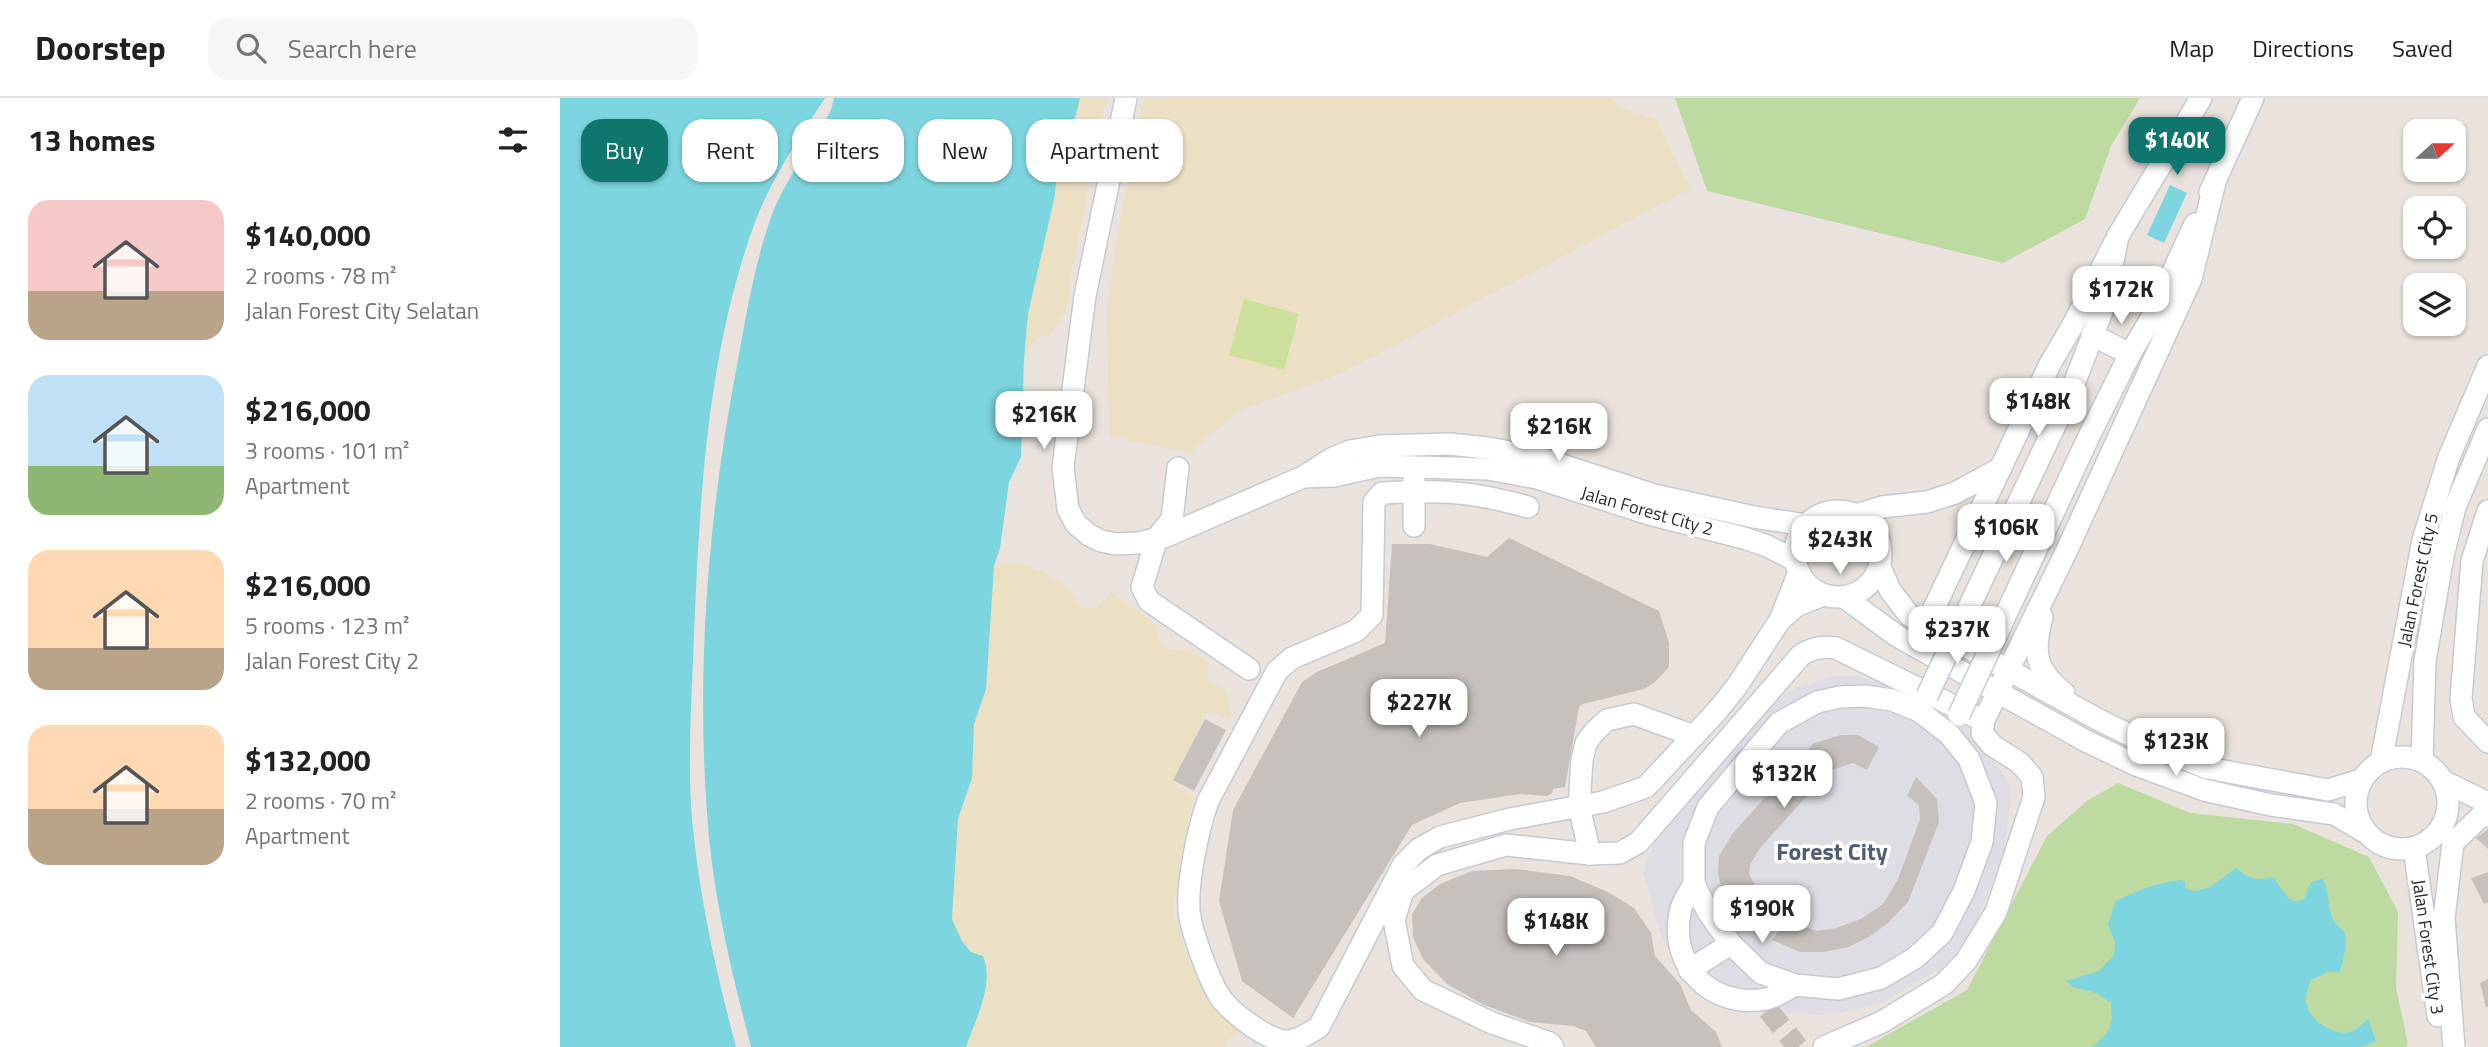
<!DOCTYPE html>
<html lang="en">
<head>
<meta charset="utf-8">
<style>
  body { margin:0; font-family:"Titillium Web",sans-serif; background:#f6f6f6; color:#202124; height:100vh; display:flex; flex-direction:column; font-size:26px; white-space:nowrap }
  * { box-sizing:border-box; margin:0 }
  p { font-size:23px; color:#757577 }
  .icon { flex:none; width:38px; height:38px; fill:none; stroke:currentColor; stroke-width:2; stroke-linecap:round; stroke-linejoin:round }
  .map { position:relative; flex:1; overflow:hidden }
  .sheet { display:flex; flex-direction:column; background:#fff; width:560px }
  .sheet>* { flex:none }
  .banner { position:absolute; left:21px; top:21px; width:665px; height:63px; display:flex; gap:14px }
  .needle { width:46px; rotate:69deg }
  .controls { position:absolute; left:1843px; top:21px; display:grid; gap:14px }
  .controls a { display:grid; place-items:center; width:63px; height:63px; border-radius:14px; background:#fff; box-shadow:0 2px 5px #0004; font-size:35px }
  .price { position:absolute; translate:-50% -60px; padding:0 16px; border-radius:14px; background:#fff; color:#222; font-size:23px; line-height:46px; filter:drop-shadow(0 2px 4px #0008) }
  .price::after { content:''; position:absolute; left:50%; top:42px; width:21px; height:16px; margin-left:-10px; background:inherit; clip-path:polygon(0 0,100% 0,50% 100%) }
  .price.on { background:#0f766e; color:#fff }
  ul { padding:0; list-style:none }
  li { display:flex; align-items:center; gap:21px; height:175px; padding:0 28px }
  li span { display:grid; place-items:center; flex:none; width:196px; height:140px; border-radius:21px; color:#555 }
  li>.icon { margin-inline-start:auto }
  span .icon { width:84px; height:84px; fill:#fffc; stroke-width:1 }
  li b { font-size:30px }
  h2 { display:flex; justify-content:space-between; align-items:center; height:84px; padding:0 28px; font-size:30px }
  .pill { padding:0 24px; border-radius:21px; background:#fff; box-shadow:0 2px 5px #0004; font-size:24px; line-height:63px }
  .pill.on { background:#0f766e; color:#fff }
  header { display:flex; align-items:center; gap:42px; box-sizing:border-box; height:98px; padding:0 35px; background:#fff; border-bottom:2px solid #e0e0e0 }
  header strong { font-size:33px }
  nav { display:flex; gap:38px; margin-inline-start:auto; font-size:24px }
  .search { width:490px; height:63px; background:#f6f6f6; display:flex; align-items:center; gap:18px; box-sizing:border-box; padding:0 24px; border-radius:21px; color:#757577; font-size:26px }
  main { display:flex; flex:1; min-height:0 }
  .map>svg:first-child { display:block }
  .industrial { fill:#dedde3 }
  .green { fill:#bddaa1 }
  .sand { fill:#ebdfc4 }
  .pitch { fill:#cee09e }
  .water { fill:#7dd5df }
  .building { fill:#c6c1bc }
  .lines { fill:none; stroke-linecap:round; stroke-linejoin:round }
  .minor-tunnel { stroke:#c4beb9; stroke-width:21; stroke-dasharray:21 10; stroke-linecap:butt }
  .minor-casing { stroke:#c5cad1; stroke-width:24 }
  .minor { stroke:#fff; stroke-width:21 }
  .minor-bridge-casing { stroke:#c5cad1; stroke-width:24; stroke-linecap:butt }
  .minor-bridge { stroke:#fff; stroke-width:21 }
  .labels { text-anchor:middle; stroke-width:7; stroke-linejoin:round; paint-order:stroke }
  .street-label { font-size:18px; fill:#2a2a2a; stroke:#fff }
  .district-label { font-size:24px; font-weight:bold; fill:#505c74; stroke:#fff }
</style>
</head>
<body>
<header>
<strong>Doorstep</strong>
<div class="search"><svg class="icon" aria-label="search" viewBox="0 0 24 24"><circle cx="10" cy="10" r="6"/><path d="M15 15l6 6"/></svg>Search here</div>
<nav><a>Map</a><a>Directions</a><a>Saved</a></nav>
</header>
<main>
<section class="sheet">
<h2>13 homes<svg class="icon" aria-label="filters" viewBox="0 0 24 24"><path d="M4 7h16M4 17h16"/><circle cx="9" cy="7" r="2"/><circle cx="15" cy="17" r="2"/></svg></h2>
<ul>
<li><span style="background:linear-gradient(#f6c9c9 65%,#b9a48a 0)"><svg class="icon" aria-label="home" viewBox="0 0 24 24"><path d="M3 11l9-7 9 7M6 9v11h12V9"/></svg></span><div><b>$140,000</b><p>2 rooms · 78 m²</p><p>Jalan Forest City Selatan</p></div></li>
<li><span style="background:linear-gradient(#bfe0f5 65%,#8fb573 0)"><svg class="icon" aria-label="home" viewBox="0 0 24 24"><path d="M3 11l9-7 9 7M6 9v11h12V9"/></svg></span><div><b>$216,000</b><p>3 rooms · 101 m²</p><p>Apartment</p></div></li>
<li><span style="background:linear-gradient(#ffd9b3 70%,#b9a48a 0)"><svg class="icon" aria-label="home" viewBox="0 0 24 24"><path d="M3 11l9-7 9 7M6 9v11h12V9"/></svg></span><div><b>$216,000</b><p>5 rooms · 123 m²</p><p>Jalan Forest City 2</p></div></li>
<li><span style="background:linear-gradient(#ffd9b3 60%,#b9a48a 0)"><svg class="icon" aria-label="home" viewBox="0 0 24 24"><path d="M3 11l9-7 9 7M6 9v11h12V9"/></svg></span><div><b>$132,000</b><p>2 rooms · 70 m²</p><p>Apartment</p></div></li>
</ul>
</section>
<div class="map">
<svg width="1928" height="949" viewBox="0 0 1928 949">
  <rect width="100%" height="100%" fill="#eae3dd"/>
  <path class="industrial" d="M1273 578H1297L1370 600 1408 630 1430 656 1452 690 1445 750 1419 819 1401 849 1382 870 1319 907 1265 917 1199 915 1172 912 1149 900 1125 882 1102 840 1083 775 1100 729 1191 619 1236 590Z"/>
  <g class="green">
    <path d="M1115 0H1580L1551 48 1525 121 1443 165 1147 93Z"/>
    <path d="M1558 685 1630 715 1733 726 1809 759 1838 814 1836 889 1848 946 1846 949H1306L1407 892 1487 738 1527 703Z"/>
  </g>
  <g class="sand">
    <path d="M520 0H546L510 185 506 215 488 239 482 237 474 243 464 262 468 216 495 97 497 70 507 52Z"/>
    <path d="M584 0H1053L1057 8 1097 22 1130 91 779 277 687 310 650 336 630 355 549 338 547 210 557 138Z"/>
    <path d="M448 465C484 469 501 481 522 510H537L552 494 596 527 599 544 607 551 632 553 649 565 648 581 666 593 672 622 648 613 613 682 633 698 613 815 629 862 648 902 679 933 664 946 667 949H406L425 890 411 854 402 843 392 821 398 721 412 680 414 626 426 591 434 468Z"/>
  </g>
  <path class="pitch" d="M684 201 739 216 724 272 669 257Z"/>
  <g class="water">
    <path d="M0 0H265C239 40 212 80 195 124 147 256 140 397 134 536 132 597 127 660 132 721 139 798 156 874 176 949H0Z"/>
    <path d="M274 0H520L507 52 497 70 495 97 468 216 464 262 461 359 449 384 440 450 434 468 426 591 414 626 412 680 398 721 392 821 402 843 411 854 423 858C435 886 415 922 406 949H191C171 872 152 794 147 715 136 564 149 411 178 262 186 217 194 171 208 128 221 86 251 50 271 12Z"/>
    <path d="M1610 87 1627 95 1604 145 1587 137Z"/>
    <path d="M1676 770C1689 782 1696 783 1713 779L1729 801 1737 804 1744 801 1751 784 1762 781C1771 793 1766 810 1774 823 1779 830 1786 832 1786 841 1786 852 1782 864 1780 874H1768L1751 882C1747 891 1744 901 1748 910 1752 924 1775 938 1790 934 1797 932 1802 926 1808 921L1816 943 1802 949H1532C1551 934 1553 929 1551 905L1536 895 1513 889 1506 883 1539 873 1554 857 1555 844 1548 827 1555 804C1577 791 1596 786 1621 782L1625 784V790C1642 800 1662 780 1676 770Z"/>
  </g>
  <g class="building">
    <path d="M949 440 1099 513 1109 545V569L1094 585 1084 591 1023 606 1019 609 1005 689 993 691 992 695 987 698 960 696 900 705 852 727 733 920 682 883 659 803 673 712 742 584 757 574 825 545 832 446H870L927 459Z"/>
    <path d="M645 621 666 632 634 693 613 682Z"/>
    <path d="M1281 637H1298L1319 649 1307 672 1293 665 1269 673 1201 749 1190 766 1189 776 1197 791 1203 796 1176 814 1175 807 1162 792 1158 776 1159 758 1174 734 1254 645Z"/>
    <path d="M1356 679 1377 701 1379 724 1348 804 1328 825 1309 839 1288 849 1264 854H1240L1212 842 1227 823 1257 833 1276 830 1301 821 1324 805 1338 781 1360 721 1359 707 1347 698Z"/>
    <path d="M1928 731V751L1916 740Z"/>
    <path d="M956 771 1010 778 1048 794 1074 810 1091 835 1095 858 1120 886 1131 912 1156 934 1162 949H1036L1026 933 1013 928 970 924 924 907 887 886 863 861 853 839 852 816 862 800 880 786 912 773Z"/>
    <path d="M1928 774V805L1924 806 1911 780Z"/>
    <path d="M1928 881V909H1926L1920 885Z"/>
  </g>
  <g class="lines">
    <path class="minor-tunnel" d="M1208 912 1238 949"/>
    <g class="minor-casing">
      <g id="minor">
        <path d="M566 0 525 198 503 369 508 411 516 426 529 437 541 443 556 446 579 445 604 439 743 379 771 361 790 353 819 348 889 346 928 350 977 359 1094 397 1194 419 1246 427"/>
        <path d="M1650 94 1693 0"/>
        <path d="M1532 237 1570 256"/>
        <path d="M1499 319 1514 286 1544 208 1558 138 1641 0"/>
        <path d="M1531 334 1570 256 1592 219 1635 126"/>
        <path d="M618 370 612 421 597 440 582 489 589 503 689 571"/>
        <path d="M743 379 774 378 819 368 928 371 977 380 1089 416 1184 440 1207 448 1235 462"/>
        <path d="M968 409C912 393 879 392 822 395L814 404 812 517 796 533 732 560 717 573 648 703C638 731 627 784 629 813 631 832 651 889 663 903 675 917 706 941 725 943 737 944 749 935 759 929L843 767 859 751 880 739 950 721 1043 704 1086 689 1157 613 1177 588 1220 522"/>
        <circle cx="1278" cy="456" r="43"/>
        <path d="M1928 413 1912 463 1901 600 1904 619 1928 644"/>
        <path d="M1296 417 1322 409 1367 404 1395 395 1441 370"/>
        <path d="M854 428V381"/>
        <path d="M1320 469 1330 492 1349 517 1539 622 1590 647 1647 670 1768 692 1801 682"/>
        <path d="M1239 474 1220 522 1236 508 1263 497"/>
        <path d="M1284 499 1337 538 1524 642 1576 667 1644 692 1711 707 1774 716 1805 734"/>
        <path d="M1482 519C1473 553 1474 571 1504 595"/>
        <path d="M1366 527 1490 266 1514 225 1558 138"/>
        <path d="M1305 598 1332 602 1359 613 1389 636 1409 661 1426 705 1422 744 1404 793 1382 835 1355 860 1321 880 1278 891 1235 887 1201 875 1171 846 1148 814 1134 786V745L1148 709 1219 625 1257 604 1280 599Z"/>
        <circle cx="1842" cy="705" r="46"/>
        <path d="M1862 663 1865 563 1883 458 1895 409 1928 331"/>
        <path d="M1821 664 1863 442 1889 359 1928 268"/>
        <path d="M1883 683 1928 705"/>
        <path d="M1854 750 1878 918"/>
        <path d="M1030 756 1019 708 1022 662 1026 645 1035 633 1047 622 1074 616 1134 638"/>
        <path d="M1134 786C1129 795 1121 805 1120 815 1109 869 1153 911 1206 901 1216 899 1227 891 1235 887"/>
        <path d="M1129 872 1171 846"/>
        <path d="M993 949 990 945 932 925 863 892 843 868 834 822 843 793 877 767 946 747 1030 756 1060 755 1079 744 1241 557C1253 550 1262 548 1276 550L1418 620"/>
        <path d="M1264 949 1322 924 1384 886 1406 863 1436 814 1474 699 1472 679 1460 665 1432 647 1422 635 1424 622 1506 454 1631 181 1655 84"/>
        <path d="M1894 949 1884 820 1893 745 1921 718H1928"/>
      </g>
    </g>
    <use href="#minor" class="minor"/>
    <g class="minor-bridge-casing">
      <g id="minor-bridge">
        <path d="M1367 598 1499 319"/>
        <path d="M1399 617 1531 334"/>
      </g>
    </g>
    <use href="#minor-bridge" class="minor-bridge"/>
  </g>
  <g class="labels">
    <g class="street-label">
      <text transform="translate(1087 413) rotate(16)" y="6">Jalan Forest City 2</text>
      <text transform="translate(1858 482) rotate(-78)" y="6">Jalan Forest City 5</text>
      <text transform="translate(1868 849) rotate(82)" y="6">Jalan Forest City 3</text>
    </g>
    <g class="district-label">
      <text x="1272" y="762">Forest City</text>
    </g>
  </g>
</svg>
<div class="controls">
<a><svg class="needle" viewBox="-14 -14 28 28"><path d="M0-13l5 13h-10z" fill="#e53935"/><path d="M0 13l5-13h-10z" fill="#757577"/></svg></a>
<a><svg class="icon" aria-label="locate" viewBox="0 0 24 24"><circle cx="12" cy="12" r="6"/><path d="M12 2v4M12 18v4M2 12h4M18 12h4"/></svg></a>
<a><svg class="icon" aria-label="layers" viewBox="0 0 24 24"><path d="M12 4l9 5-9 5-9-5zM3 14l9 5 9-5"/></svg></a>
</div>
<b class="price on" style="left:1617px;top:79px">$140K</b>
<b class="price" style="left:1561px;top:228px">$172K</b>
<b class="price" style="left:1478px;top:340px">$148K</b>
<b class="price" style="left:484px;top:353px">$216K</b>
<b class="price" style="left:999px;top:365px">$216K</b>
<b class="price" style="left:1446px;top:466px">$106K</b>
<b class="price" style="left:1280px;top:478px">$243K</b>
<b class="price" style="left:1397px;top:568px">$237K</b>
<b class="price" style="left:859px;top:641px">$227K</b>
<b class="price" style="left:1616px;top:680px">$123K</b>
<b class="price" style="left:1224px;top:712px">$132K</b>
<b class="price" style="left:1202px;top:847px">$190K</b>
<b class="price" style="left:996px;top:860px">$148K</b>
<div class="banner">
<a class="pill on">Buy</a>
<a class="pill">Rent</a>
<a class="pill">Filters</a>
<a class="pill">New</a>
<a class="pill">Apartment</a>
</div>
</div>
</main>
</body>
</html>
